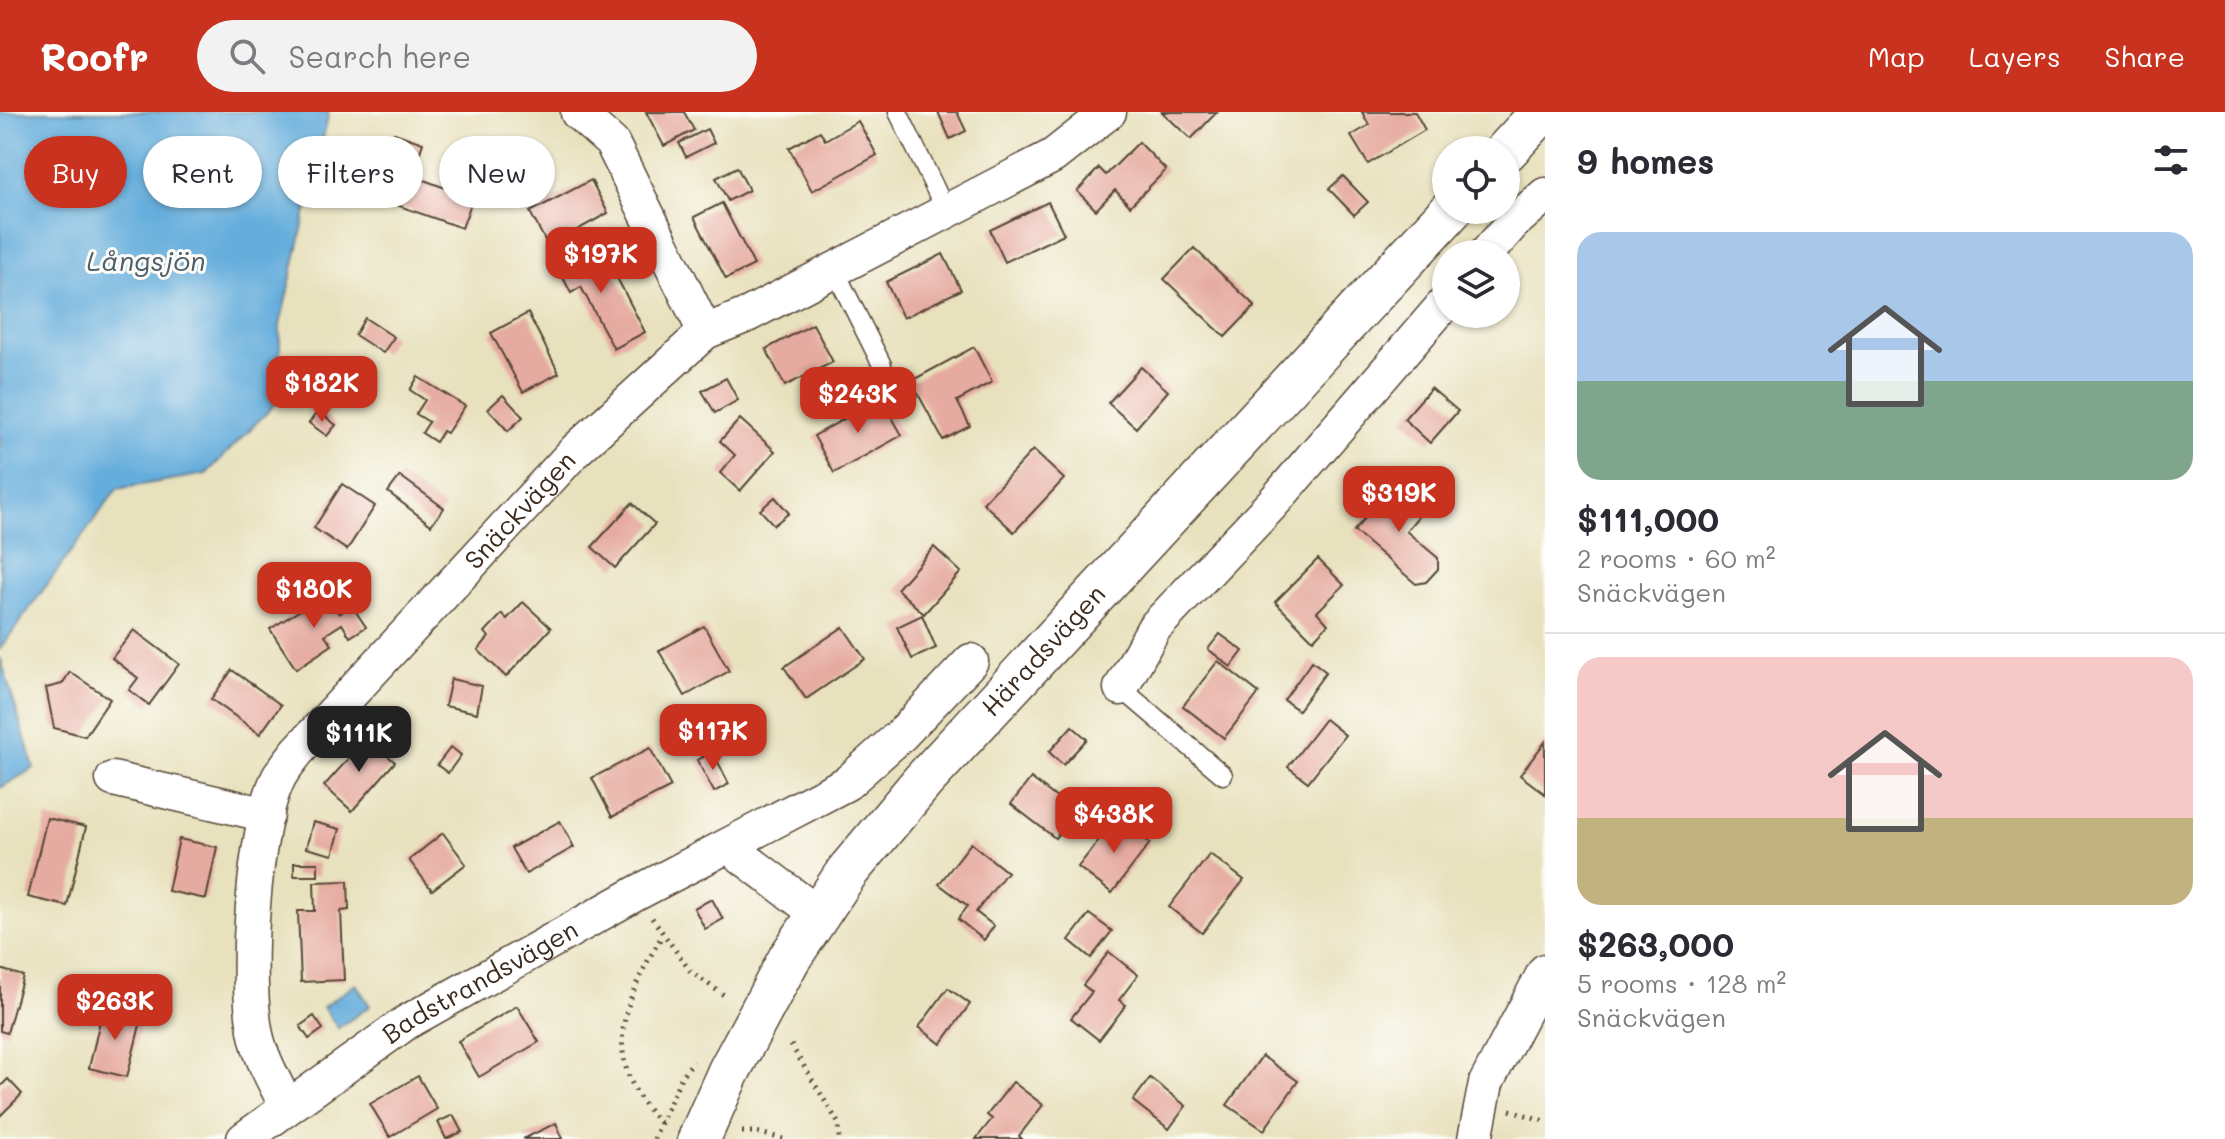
<!DOCTYPE html>
<html lang="en">
<head>
<meta charset="utf-8">
<style>
  body { margin:0; font-family:Mali,sans-serif; background:#f2f2f3; color:#2b2b33; height:100vh; display:flex; flex-direction:column; font-size:30px; white-space:nowrap }
  * { box-sizing:border-box; margin:0 }
  p { font-size:26px; color:#7c7c81 }
  .icon { flex:none; width:44px; height:44px; fill:none; stroke:currentColor; stroke-width:2; stroke-linecap:round; stroke-linejoin:round }
  .map { position:relative; flex:1; overflow:hidden }
  .drawer { display:flex; flex-direction:column; background:#fff; width:680px }
  .drawer>* { flex:none }
  .guide { position:absolute; left:24px; top:24px; width:760px; height:72px; display:flex; gap:16px }
  .buttons { position:absolute; left:1432px; top:24px; display:grid; gap:16px }
  .buttons a { display:grid; place-items:center; width:88px; height:88px; border-radius:50%; background:#fff; box-shadow:0 2px 6px #0004; font-size:40px }
  .price { position:absolute; translate:-50% -68px; padding:0 18px; border-radius:16px; background:#c8321e; color:#fff; font-size:26px; line-height:52px; filter:drop-shadow(0 2px 4px #0008) }
  .price::after { content:''; position:absolute; left:50%; top:48px; width:24px; height:18px; margin-left:-12px; background:inherit; clip-path:polygon(0 0,100% 0,50% 100%) }
  .price.active { background:#222; color:#fff }
  ul { padding:0; list-style:none }
  li { display:grid; align-content:center; gap:16px; height:424px; padding:0 32px }
  li+li { border-top:2px solid #e1e1e2 }
  li span { display:grid; place-items:center; height:248px; border-radius:24px; color:#555 }
  li>.icon { margin-inline-start:auto }
  span .icon { width:144px; height:144px; fill:#fffc; stroke-width:1 }
  li b { font-size:34px }
  h2 { display:flex; justify-content:space-between; align-items:center; height:96px; padding:0 32px; font-size:34px }
  .chip { padding:0 28px; border-radius:36px; background:#fff; box-shadow:0 2px 6px #0004; font-size:28px; line-height:72px }
  .chip.active { background:#c8321e; color:#fff }
  header { display:flex; align-items:center; gap:48px; box-sizing:border-box; height:112px; padding:0 40px; background:#c8321e; color:#fff }
  header strong { font-size:38px }
  nav { display:flex; gap:44px; margin-inline-start:auto; font-size:28px }
  .search { width:560px; height:72px; background:#f2f2f3; display:flex; align-items:center; gap:20px; box-sizing:border-box; padding:0 28px; border-radius:44px; color:#7c7c81; font-size:30px }
  main { display:flex; flex:1; min-height:0 }
  .map>svg:first-child { display:block }
  .water { fill:#65addc; stroke:#506c7d; stroke-width:2 }
  .building { fill:#e6aba0 }
  .lines { fill:none; stroke-linecap:round; stroke-linejoin:round }
  .service-casing { stroke:#554536; stroke-width:21 }
  .minor-casing { stroke:#554536; stroke-width:37 }
  .tertiary-casing { stroke:#554536; stroke-width:45 }
  .path { stroke:#554536; stroke-width:5; stroke-dasharray:2 6; stroke-linecap:butt }
  .service { stroke:#fff; stroke-width:18 }
  .minor { stroke:#fff; stroke-width:34 }
  .tertiary { stroke:#fff; stroke-width:42 }
  .labels { text-anchor:middle; stroke-width:6; stroke-linejoin:round; paint-order:stroke }
  .street-label { font-size:26px; fill:#3b2a1e; stroke:#fdfcf7 }
  .water-label { font-size:28px; font-style:italic; fill:#4c5e6a; stroke:#fdfcf7 }
</style>
</head>
<body>
<header>
<strong>Roofr</strong>
<div class="search"><svg class="icon" aria-label="search" viewBox="0 0 24 24"><circle cx="10" cy="10" r="6"/><path d="M15 15l6 6"/></svg>Search here</div>
<nav><a>Map</a><a>Layers</a><a>Share</a></nav>
</header>
<main>
<div class="map">
<svg width="1545" height="1027" viewBox="0 0 1545 1027">
  <rect width="100%" height="100%" fill="#fdfcf7"/>
  <filter id="ink" filterUnits="userSpaceOnUse"><feTurbulence type="fractalNoise" baseFrequency=".0125" numOctaves="2"/><feDisplacementMap in="SourceGraphic" scale="16" xChannelSelector="R" yChannelSelector="G"/><feConvolveMatrix kernelMatrix="1 2 1 2 8 2 1 2 1" color-interpolation-filters="sRGB"/></filter>
  <filter id="wash" filterUnits="userSpaceOnUse"><feTurbulence type="fractalNoise" baseFrequency=".006" numOctaves="4" result="noise"/><feDisplacementMap in="SourceGraphic" scale="32" xChannelSelector="R" yChannelSelector="G"/><feGaussianBlur stdDeviation="1.8" result="paint"/><feColorMatrix in="noise" values="0 0 0 0 0 0 0 0 0 0 0 0 0 0 0 0 0 1.4 0 .05"/><feComposite in="paint" operator="in"/></filter>
  <g filter="url(#wash)">
    <rect width="100%" height="100%" fill="#e8e1bd"/>
    <g class="water">
      <path d="M0 0H329L280 213V287L206 362 117 377 0 537Z"/>
      <path d="M0 545 34 656 0 676Z"/>
      <path d="M356 872 370 894 338 916 323 895Z"/>
    </g>
    <g id="blocks">
      <g class="building">
        <path d="M646 0H684L694 18 664 34Z"/>
        <path d="M938 0H957L966 19 950 27Z"/>
        <path d="M1162 0H1217L1191 27Z"/>
        <path d="M1362 0H1415L1425 18 1368 52 1351 24 1369 13Z"/>
        <path d="M858 9 877 43 812 79 789 36 820 19 825 28Z"/>
        <path d="M707 17 714 31 686 45 679 31Z"/>
        <path d="M394 21 423 31 417 49 387 39Z"/>
        <path d="M1139 30 1166 58 1130 94 1115 78 1096 98 1077 79 1099 56 1106 63Z"/>
        <path d="M737 55 749 78 728 89 716 66Z"/>
        <path d="M410 63 473 86 462 116 399 94Z"/>
        <path d="M1343 64 1368 90 1354 103 1329 77Z"/>
        <path d="M591 68 608 101 548 134 530 100Z"/>
        <path d="M1048 90 1064 122 1005 150 990 118Z"/>
        <path d="M722 91 754 153 726 167 694 105Z"/>
        <path d="M582 131 601 165 613 158 645 220 614 237 581 175 571 181 553 146Z"/>
        <path d="M1194 136 1255 194 1225 225 1164 167Z"/>
        <path d="M943 142 961 178 903 206 886 170Z"/>
        <path d="M528 201 559 261 523 280 491 221Z"/>
        <path d="M365 206 394 225 383 241 355 223Z"/>
        <path d="M813 212 833 250 785 274 766 237Z"/>
        <path d="M974 235 992 270 957 289 970 314 943 328 911 269Z"/>
        <path d="M1141 255 1168 279 1136 316 1108 291Z"/>
        <path d="M418 265 465 294 447 321 443 319 436 330 422 321 429 310 416 302 425 288 410 278Z"/>
        <path d="M726 266 738 288 715 301 702 279Z"/>
        <path d="M1431 276 1458 299 1430 331 1404 307Z"/>
        <path d="M503 283 523 305 508 319 488 297Z"/>
        <path d="M881 286 902 323 834 361 814 324Z"/>
        <path d="M318 299 336 313 327 324 309 311Z"/>
        <path d="M740 307 775 339 740 379 720 361 735 343 720 329Z"/>
        <path d="M1033 338 1064 367 1014 420 983 391Z"/>
        <path d="M400 364 444 396 431 413 388 380Z"/>
        <path d="M1397 368 1428 393 1406 419 1438 446V457L1426 470 1416 472 1354 419Z"/>
        <path d="M342 372 375 394 347 438 314 416Z"/>
        <path d="M775 385 789 401 774 413 760 398Z"/>
        <path d="M632 391 655 412 615 456 592 435Z"/>
        <path d="M934 435 961 460 924 502 897 477Z"/>
        <path d="M1318 447 1344 473 1317 500 1328 512 1313 528 1275 490Z"/>
        <path d="M326 482 339 502 352 494 366 515 350 525 342 512 325 523 332 533 296 557 270 517Z"/>
        <path d="M523 490 551 516 506 565 478 538 489 525 485 520 502 502 507 507Z"/>
        <path d="M922 503 936 536 912 547 897 515Z"/>
        <path d="M704 514 729 559 685 584 659 539Z"/>
        <path d="M843 515 865 547 806 587 784 555Z"/>
        <path d="M134 518 179 552 149 593 129 578 138 566 112 546Z"/>
        <path d="M1220 522 1243 539 1231 555 1208 537Z"/>
        <path d="M1218 549 1259 581 1224 626 1183 594Z"/>
        <path d="M1312 549 1326 560 1298 598 1284 588Z"/>
        <path d="M232 558 281 593 260 622 211 587Z"/>
        <path d="M70 560 110 587 85 624 54 616 46 576 62 572Z"/>
        <path d="M451 567 482 574 477 601 445 594Z"/>
        <path d="M1325 607 1345 623 1308 670 1288 655Z"/>
        <path d="M1072 614 1087 627 1063 653 1049 640Z"/>
        <path d="M367 626 395 650 352 699 324 674Z"/>
        <path d="M1545 630V682L1520 663Z"/>
        <path d="M451 635 461 643 448 661 437 653Z"/>
        <path d="M650 636 671 675 612 705 592 666Z"/>
        <path d="M713 640 729 672 714 680 697 648Z"/>
        <path d="M1031 666 1075 700 1055 726 1011 692Z"/>
        <path d="M47 706 86 715 67 794 28 785Z"/>
        <path d="M1116 706 1150 731 1112 781 1078 755Z"/>
        <path d="M560 709 574 735 526 762 511 736Z"/>
        <path d="M313 710 340 717 333 743 306 736Z"/>
        <path d="M443 721 466 752 432 778 409 748Z"/>
        <path d="M179 727 217 735 206 787 168 779Z"/>
        <path d="M971 731 1007 760 976 800 994 814 984 828 958 807 968 794 939 772Z"/>
        <path d="M1210 742 1244 768 1202 821 1169 795Z"/>
        <rect x="294" y="751" width="24" height="13"/>
        <path d="M348 769 349 798 341 799 344 868 301 870 298 799H315L314 770Z"/>
        <path d="M712 787 723 807 705 817 694 796Z"/>
        <path d="M1089 802 1112 819 1091 846 1069 828Z"/>
        <path d="M1109 840 1138 863 1119 888 1126 893 1099 928 1071 906 1092 880 1083 873Z"/>
        <path d="M0 857 23 864 7 921 0 919Z"/>
        <path d="M948 876 970 892 941 932 919 915Z"/>
        <path d="M517 894 539 930 479 965 458 929Z"/>
        <path d="M103 896 142 905 127 965 89 956Z"/>
        <path d="M314 904 323 917 309 927 300 914Z"/>
        <path d="M1262 944 1298 969 1264 1018 1227 993Z"/>
        <path d="M418 964 437 997 390 1025 370 992Z"/>
        <path d="M1150 966 1186 994 1169 1017 1133 989Z"/>
        <path d="M8 967 22 982 0 1004V975Z"/>
        <path d="M1013 970 1043 993 1019 1024 1022 1027H976L992 1007 987 1003Z"/>
        <path d="M453 1003 462 1020 446 1027 438 1010Z"/>
        <path d="M556 1011 563 1027H523Z"/>
      </g>
    </g>
  </g>
  <g filter="url(#ink)">
    <use href="#blocks" fill-opacity="0" stroke="#554536" stroke-width="2"/>
    <g class="lines">
      <g class="service-casing">
        <g id="service">
          <path d="M898 0 946 99"/>
          <path d="M834 157 882 253"/>
          <path d="M1121 576 1223 663"/>
        </g>
      </g>
      <g class="minor-casing">
        <g id="minor">
          <path d="M578 1 612 31 705 220"/>
          <path d="M1486 142 1513 111 1545 83"/>
          <path d="M1121 576 1154 516 1273 391 1446 190"/>
          <path d="M113 667 267 703"/>
          <path d="M728 734 818 802"/>
          <path id="s1" d="M287 995C276 972 263 951 257 927 243 872 253 714 279 665 284 656 291 648 297 640L576 338 705 220 747 203 1053 44 1109 0"/>
          <path id="s2" d="M244 1027 407 910 637 781 847 671 901 623 971 549"/>
          <path d="M1475 1027 1486 971 1545 859"/>
        </g>
      </g>
      <g class="tertiary-casing">
        <g id="tertiary">
          <path d="M1506 39 1542 0"/>
          <path id="s3" d="M699 1027 729 959 789 847 847 760 923 669 1451 98"/>
        </g>
      </g>
      <g class="path">
        <path d="M652 806 691 860 728 886"/>
        <path d="M791 933 839 1012V1027"/>
        <path d="M1510 998 1545 1009"/>
        <path d="M660 1011C598 946 623 890 662 824"/>
        <path d="M742 1020H756L783 1027"/>
        <path d="M654 1027 682 963 694 949"/>
      </g>
      <use href="#service" class="service"/>
      <use href="#minor" class="minor"/>
      <use href="#tertiary" class="tertiary"/>
    </g>
  </g>
  <g class="labels">
    <g class="street-label">
      <text dy="9" stroke="none"><textPath href="#s1" startOffset="700">Snäckvägen</textPath></text>
      <text dy="9" stroke="none"><textPath href="#s3" startOffset="602">Häradsvägen</textPath></text>
      <text dy="9" stroke="none"><textPath href="#s2" startOffset="284">Badstrandsvägen</textPath></text>
    </g>
    <g class="water-label">
      <text x="146" y="159">Långsjön</text>
    </g>
  </g>
</svg>
<div class="buttons">
<a><svg class="icon" aria-label="locate" viewBox="0 0 24 24"><circle cx="12" cy="12" r="6"/><path d="M12 2v4M12 18v4M2 12h4M18 12h4"/></svg></a>
<a><svg class="icon" aria-label="layers" viewBox="0 0 24 24"><path d="M12 4l9 5-9 5-9-5zM3 14l9 5 9-5"/></svg></a>
</div>
<b class="price" style="left:601px;top:183px">$197K</b>
<b class="price" style="left:322px;top:312px">$182K</b>
<b class="price" style="left:858px;top:323px">$243K</b>
<b class="price" style="left:1399px;top:422px">$319K</b>
<b class="price" style="left:314px;top:518px">$180K</b>
<b class="price" style="left:713px;top:660px">$117K</b>
<b class="price active" style="left:359px;top:662px">$111K</b>
<b class="price" style="left:1114px;top:743px">$438K</b>
<b class="price" style="left:115px;top:930px">$263K</b>
<div class="guide">
<a class="chip active">Buy</a>
<a class="chip">Rent</a>
<a class="chip">Filters</a>
<a class="chip">New</a>
</div>
</div>
<section class="drawer">
<h2>9 homes<svg class="icon" aria-label="filters" viewBox="0 0 24 24"><path d="M4 7h16M4 17h16"/><circle cx="9" cy="7" r="2"/><circle cx="15" cy="17" r="2"/></svg></h2>
<ul>
<li><span style="background:linear-gradient(#a9c7e8 60%,#7fa58c 0)"><svg class="icon" aria-label="home" viewBox="0 0 24 24"><path d="M3 11l9-7 9 7M6 9v11h12V9"/></svg></span><div><b>$111,000</b><p>2 rooms · 60 m²</p><p>Snäckvägen</p></div></li>
<li><span style="background:linear-gradient(#f6c9c9 65%,#c2b280 0)"><svg class="icon" aria-label="home" viewBox="0 0 24 24"><path d="M3 11l9-7 9 7M6 9v11h12V9"/></svg></span><div><b>$263,000</b><p>5 rooms · 128 m²</p><p>Snäckvägen</p></div></li>
</ul>
</section>
</main>
</body>
</html>
